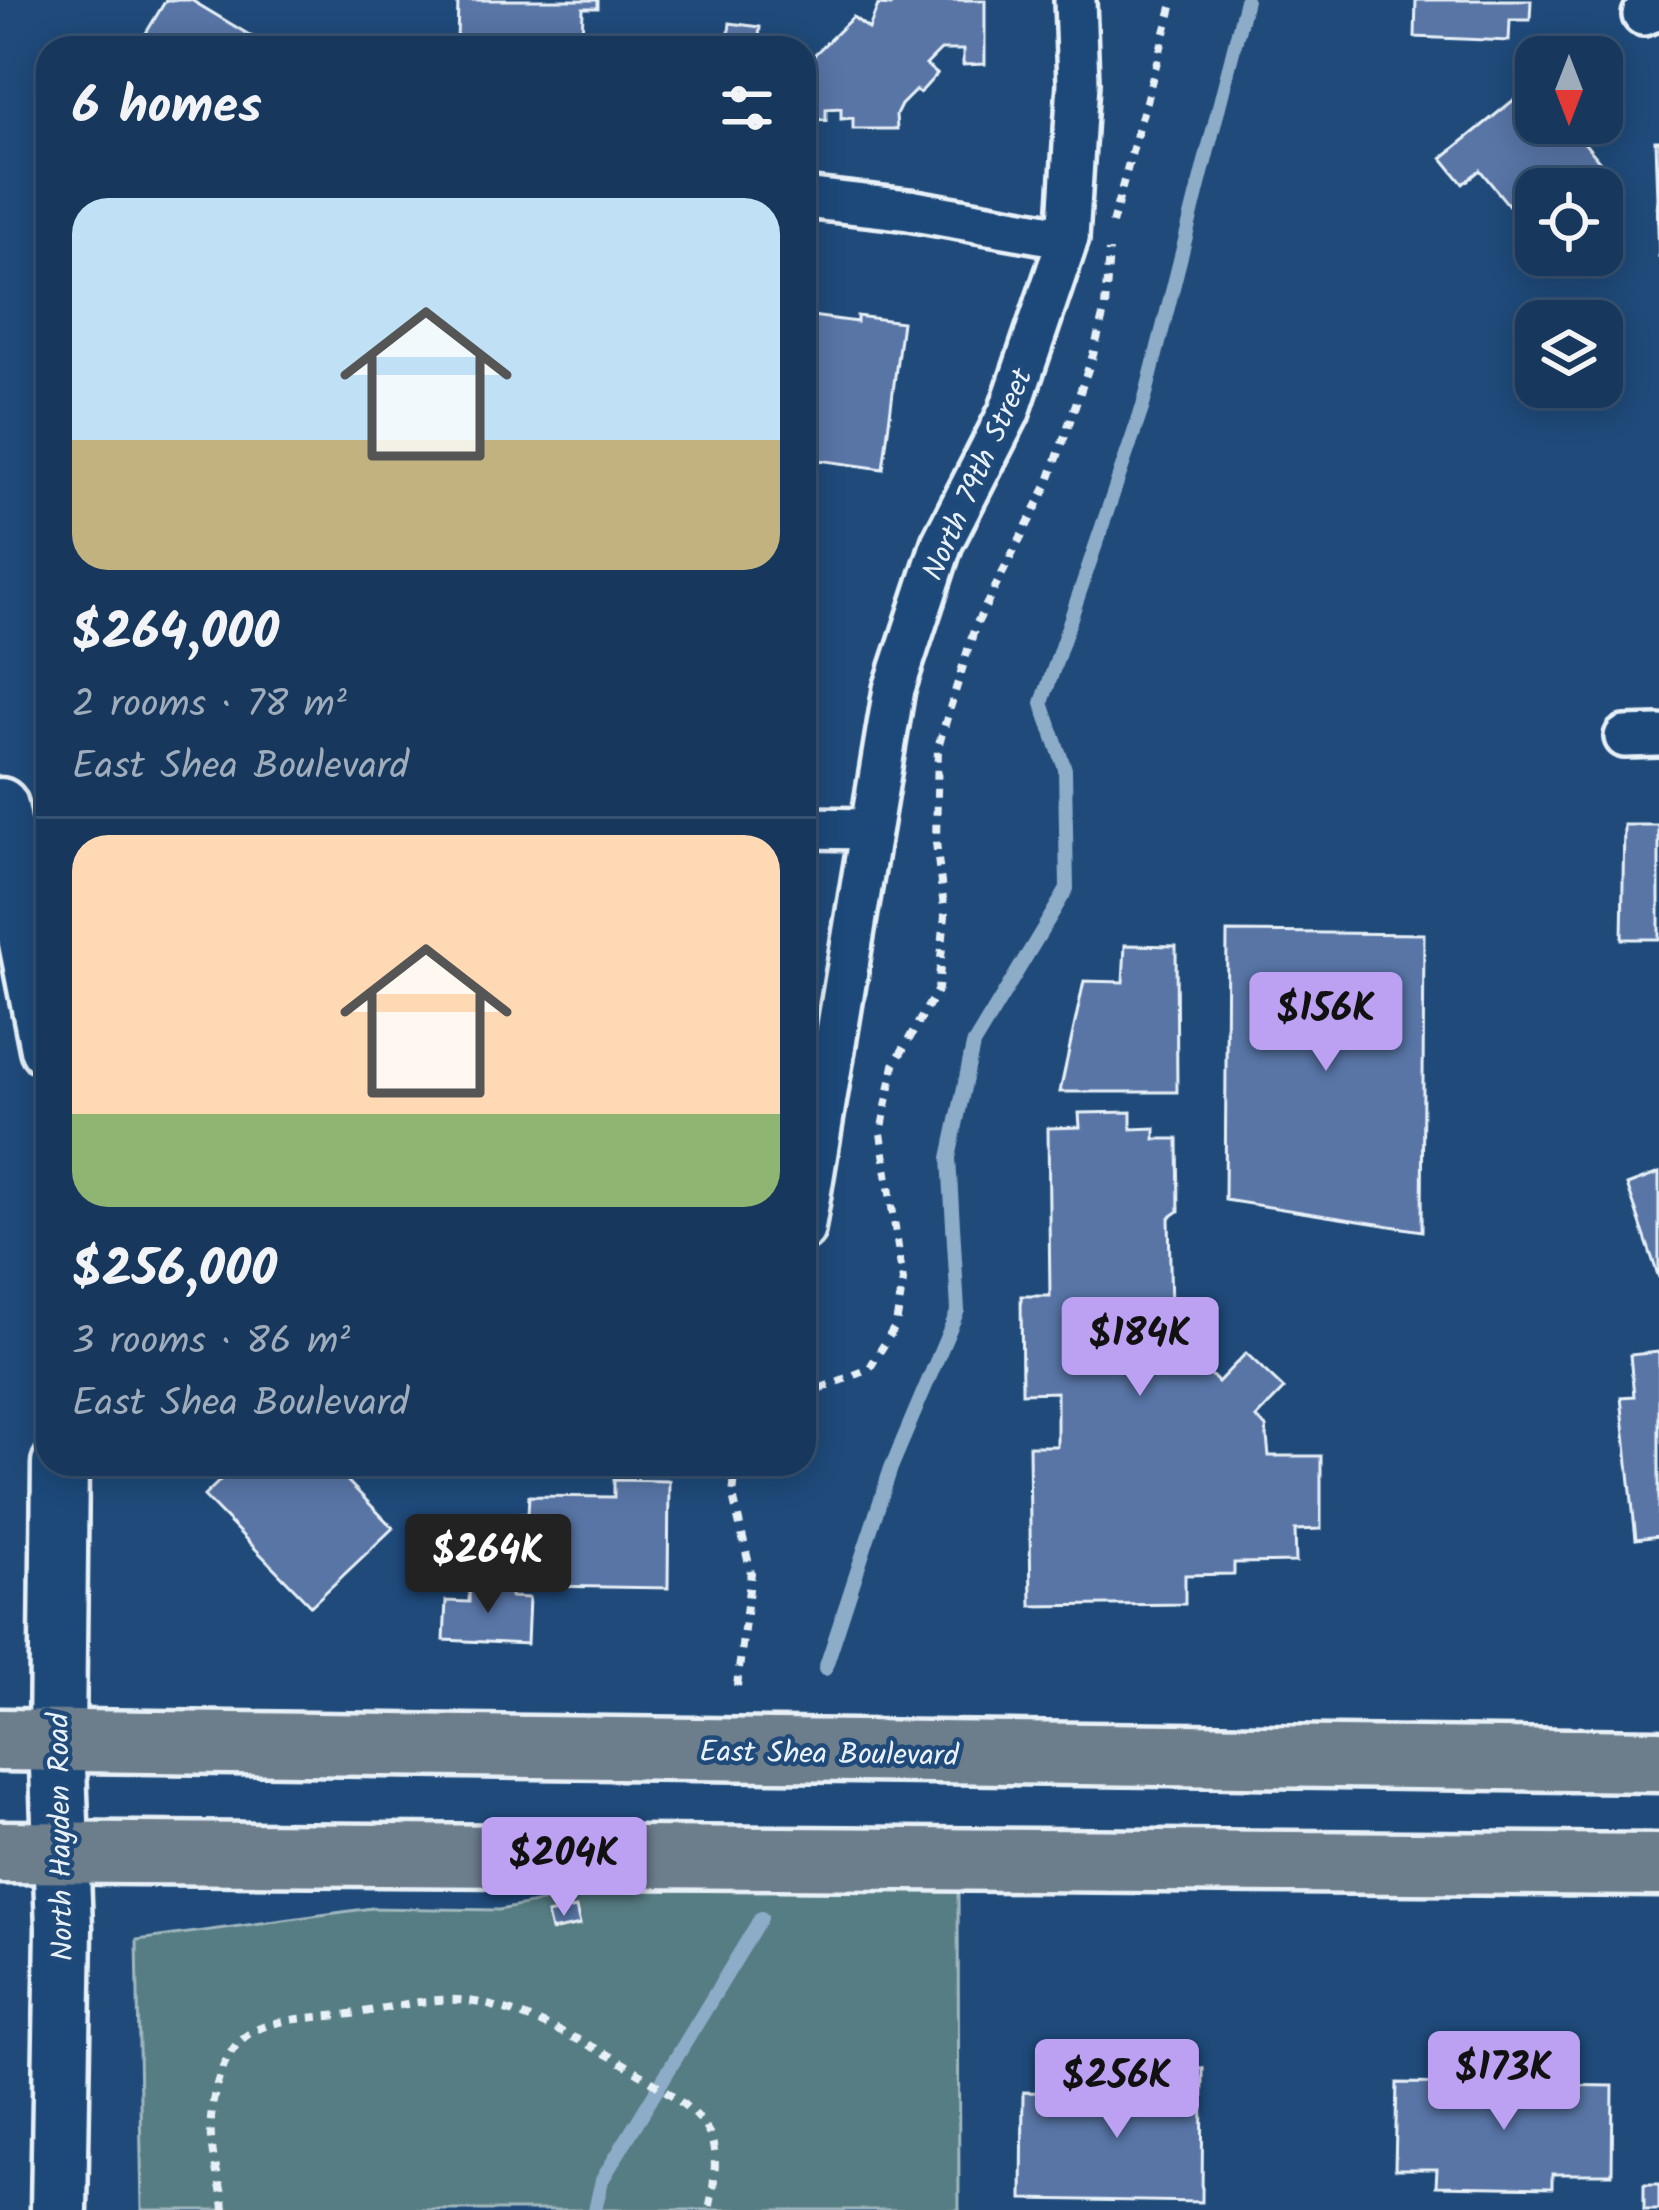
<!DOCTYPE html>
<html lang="en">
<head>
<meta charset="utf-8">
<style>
  body { margin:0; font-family:Kalam,sans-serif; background:#203f62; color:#f1f3f6; height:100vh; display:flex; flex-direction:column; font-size:45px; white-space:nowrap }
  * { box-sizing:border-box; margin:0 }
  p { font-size:39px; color:#9eacbb }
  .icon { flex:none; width:66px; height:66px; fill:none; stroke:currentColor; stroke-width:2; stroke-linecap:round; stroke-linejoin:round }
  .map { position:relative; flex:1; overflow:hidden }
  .panel { position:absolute; left:36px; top:36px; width:780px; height:1440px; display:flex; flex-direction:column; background:#17385c; border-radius:36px; box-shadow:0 6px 30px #0003,0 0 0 3px #365272 }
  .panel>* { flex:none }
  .needle { width:78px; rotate:180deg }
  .controls { position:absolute; left:1515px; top:36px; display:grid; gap:24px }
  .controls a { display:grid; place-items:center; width:108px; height:108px; border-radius:24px; background:#17385c; box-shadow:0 6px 30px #0003,0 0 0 3px #365272; font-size:60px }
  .price { position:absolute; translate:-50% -102px; padding:0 27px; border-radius:12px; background:#bca0f2; color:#111; font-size:39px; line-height:78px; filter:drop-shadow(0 3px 6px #0008) }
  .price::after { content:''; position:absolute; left:50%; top:72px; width:36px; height:27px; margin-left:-18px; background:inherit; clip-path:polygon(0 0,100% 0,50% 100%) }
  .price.on { background:#222; color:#fff }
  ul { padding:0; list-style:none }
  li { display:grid; align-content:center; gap:24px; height:636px; padding:0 36px }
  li+li { border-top:3px solid #365272 }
  li span { display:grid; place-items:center; height:372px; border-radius:36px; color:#555 }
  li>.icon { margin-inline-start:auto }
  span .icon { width:216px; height:216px; fill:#fffc; stroke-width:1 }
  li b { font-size:51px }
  h2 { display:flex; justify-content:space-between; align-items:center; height:144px; padding:0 36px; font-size:51px }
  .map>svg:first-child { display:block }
  .green { fill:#577d83; stroke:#a0b7be; stroke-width:3 }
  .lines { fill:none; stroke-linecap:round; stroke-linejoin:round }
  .stream { stroke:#8cacc8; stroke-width:14 }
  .building { fill:#5975a6; stroke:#e8f1f8; stroke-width:3 }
  .street-casing { stroke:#e8f1f8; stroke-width:48 }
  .secondary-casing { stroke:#e8f1f8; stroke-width:63 }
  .primary-casing { stroke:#e8f1f8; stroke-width:69 }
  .path { stroke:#e8f1f8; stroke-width:8; stroke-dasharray:9 9; stroke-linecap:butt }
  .street { stroke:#1f4a7a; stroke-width:39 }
  .secondary { stroke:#1f4a7a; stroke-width:54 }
  .primary { stroke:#6c7d8c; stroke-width:60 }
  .labels { text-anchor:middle; stroke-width:9; stroke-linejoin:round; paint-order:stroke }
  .street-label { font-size:30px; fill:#e8f1f8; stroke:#1f4a7a }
</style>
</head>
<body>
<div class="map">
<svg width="1659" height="2210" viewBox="0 0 1659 2210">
  <rect width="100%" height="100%" fill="#1f4a7a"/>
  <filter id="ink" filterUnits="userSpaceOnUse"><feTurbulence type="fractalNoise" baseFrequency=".00833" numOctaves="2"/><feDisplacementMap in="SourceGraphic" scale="24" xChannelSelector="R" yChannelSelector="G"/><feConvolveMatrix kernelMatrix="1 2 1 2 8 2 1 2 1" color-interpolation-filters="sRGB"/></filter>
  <g filter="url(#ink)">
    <path class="green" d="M958 1888 959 2210H142L137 1940 372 1908 499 1910 599 1891Z"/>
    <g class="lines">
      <g class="stream">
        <path d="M825 1669 891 1468 958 1310 949 1158 973 1045 1067 889 1065 769 1042 703 1143 406 1246 0"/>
        <path d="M595 2210 602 2180 761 1918"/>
      </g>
    </g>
    <g class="building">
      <path d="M166 0H191L266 45 137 48Z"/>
      <path d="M458 0H598V8H583L582 43 626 44V48H426V45H457Z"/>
      <path d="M892 0H985V64L963 65V50H941L926 65 937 74 920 93 916 90 901 105 896 115 897 129H853V118L841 119V108L826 109V121L804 116V69L810 70 815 54 853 17 869 29 878 5 891 6Z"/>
      <path d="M1416 0H1531L1530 20H1510L1509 41 1415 37Z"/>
      <path d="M730 23 760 27 758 48H727Z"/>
      <path d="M1536 82V123H1568L1601 163 1569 189H1561L1549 175 1510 207 1480 170 1463 184 1442 158Z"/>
      <path d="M1655 141H1659V258Z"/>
      <path d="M804 315 857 322V316L902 322 883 469 804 458Z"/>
      <path d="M804 597H813L811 734H804Z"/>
      <path d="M1624 825H1659V939H1622Z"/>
      <path d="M1227 932 1424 934 1422 1231 1225 1200Z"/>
      <path d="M1125 945 1176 946 1177 1092H1060L1084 981 1123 982Z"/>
      <path d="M1131 1112V1129L1155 1128V1139H1178L1179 1211 1169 1218 1171 1311H1180L1181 1367 1202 1366 1218 1382 1246 1353 1284 1389 1256 1418 1266 1427 1269 1456H1321V1529L1295 1530 1296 1562 1234 1563V1574L1185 1575V1604L1031 1606 1029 1446H1057V1392L1022 1393 1021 1296H1050L1048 1128 1080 1127 1079 1113Z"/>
      <path d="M1659 1173V1278L1627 1185Z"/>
      <path d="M1659 1352V1536L1636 1539 1621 1397 1634 1396 1630 1355Z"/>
      <path d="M237 1464H331L393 1528 311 1606 204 1496Z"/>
      <path d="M614 1480 669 1481 668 1588 542 1586V1562L459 1561V1514H528L529 1496 614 1497Z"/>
      <path d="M470 1581 511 1583V1597L529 1598 527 1644 444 1640 446 1601 469 1602Z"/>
      <path d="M576 1908 580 1925 551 1931 547 1914Z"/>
      <path d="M1136 2066 1203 2068 1202 2202 1022 2199 1023 2092 1136 2094Z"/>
      <path d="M1397 2083 1613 2086 1612 2174H1552V2188L1436 2186 1437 2169H1395Z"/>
      <rect x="1644" y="2184" width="15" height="26"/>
    </g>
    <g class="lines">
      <g class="street-casing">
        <g id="street">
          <path d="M1643 15 1659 9"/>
          <path d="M804 198 909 210 1068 238"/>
          <path d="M1625 737 1659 736"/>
          <path d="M804 828 870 829"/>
          <path d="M804 1230 894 689 942 543 1009 412 1068 238 1078 83 1075 0"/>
        </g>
      </g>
      <g class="secondary-casing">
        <g id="secondary">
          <path d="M0 806 48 1048"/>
          <path d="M59 2210 64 1928 57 1740 60 1464"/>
        </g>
      </g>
      <g class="primary-casing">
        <g id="primary">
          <path d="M0 1740C553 1743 1106 1759 1659 1761"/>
          <path d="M0 1852 1659 1865"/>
        </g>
      </g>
      <g class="path">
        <path d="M1112 224 1174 0"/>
        <path d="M804 1395 869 1369 896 1325 903 1281 881 1133 894 1065 938 989 945 916 936 842 938 747 975 627 1048 484 1093 355 1105 308 1109 251"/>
        <path d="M736 1464 733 1496 751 1573 736 1694"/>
        <path d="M224 2210C223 2189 214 2168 212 2147 207 2116 216 2067 238 2043 260 2018 311 2018 342 2015 383 2011 427 1995 469 2001 526 2008 677 2081 707 2130 720 2150 714 2187 709 2210"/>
      </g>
      <use href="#street" class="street"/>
      <use href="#secondary" class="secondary"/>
      <use href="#primary" class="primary"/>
    </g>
  </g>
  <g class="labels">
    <g class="street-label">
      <text transform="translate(977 474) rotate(-66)" y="10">North 79th Street</text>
      <text transform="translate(829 1753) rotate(1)" y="10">East Shea Boulevard</text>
      <text transform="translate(60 1837) rotate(-91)" y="10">North Hayden Road</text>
    </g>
  </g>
</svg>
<div class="controls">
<a><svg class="needle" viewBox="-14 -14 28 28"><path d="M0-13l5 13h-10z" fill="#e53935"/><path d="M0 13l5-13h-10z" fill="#9eacbb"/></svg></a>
<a><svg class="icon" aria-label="locate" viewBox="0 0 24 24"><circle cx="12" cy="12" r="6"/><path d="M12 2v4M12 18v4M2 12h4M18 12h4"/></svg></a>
<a><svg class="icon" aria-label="layers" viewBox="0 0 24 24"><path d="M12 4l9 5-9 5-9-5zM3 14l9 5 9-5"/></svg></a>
</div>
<b class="price" style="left:1326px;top:1074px">$156K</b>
<b class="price" style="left:1140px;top:1399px">$184K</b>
<b class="price on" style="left:488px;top:1616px">$264K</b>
<b class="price" style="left:564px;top:1919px">$204K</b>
<b class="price" style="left:1504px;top:2133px">$173K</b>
<b class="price" style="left:1117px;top:2141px">$256K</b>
<section class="panel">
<h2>6 homes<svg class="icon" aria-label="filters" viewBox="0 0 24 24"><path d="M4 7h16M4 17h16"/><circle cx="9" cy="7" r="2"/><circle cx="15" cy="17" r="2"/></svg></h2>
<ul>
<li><span style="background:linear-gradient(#bfe0f5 65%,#c2b280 0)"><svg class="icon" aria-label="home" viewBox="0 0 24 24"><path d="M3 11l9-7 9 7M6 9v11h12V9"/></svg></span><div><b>$264,000</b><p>2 rooms · 78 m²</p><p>East Shea Boulevard</p></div></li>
<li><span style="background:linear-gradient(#ffd9b3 75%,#8fb573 0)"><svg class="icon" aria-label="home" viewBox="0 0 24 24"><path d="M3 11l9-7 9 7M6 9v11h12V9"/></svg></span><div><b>$256,000</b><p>3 rooms · 86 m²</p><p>East Shea Boulevard</p></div></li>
</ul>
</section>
</div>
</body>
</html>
